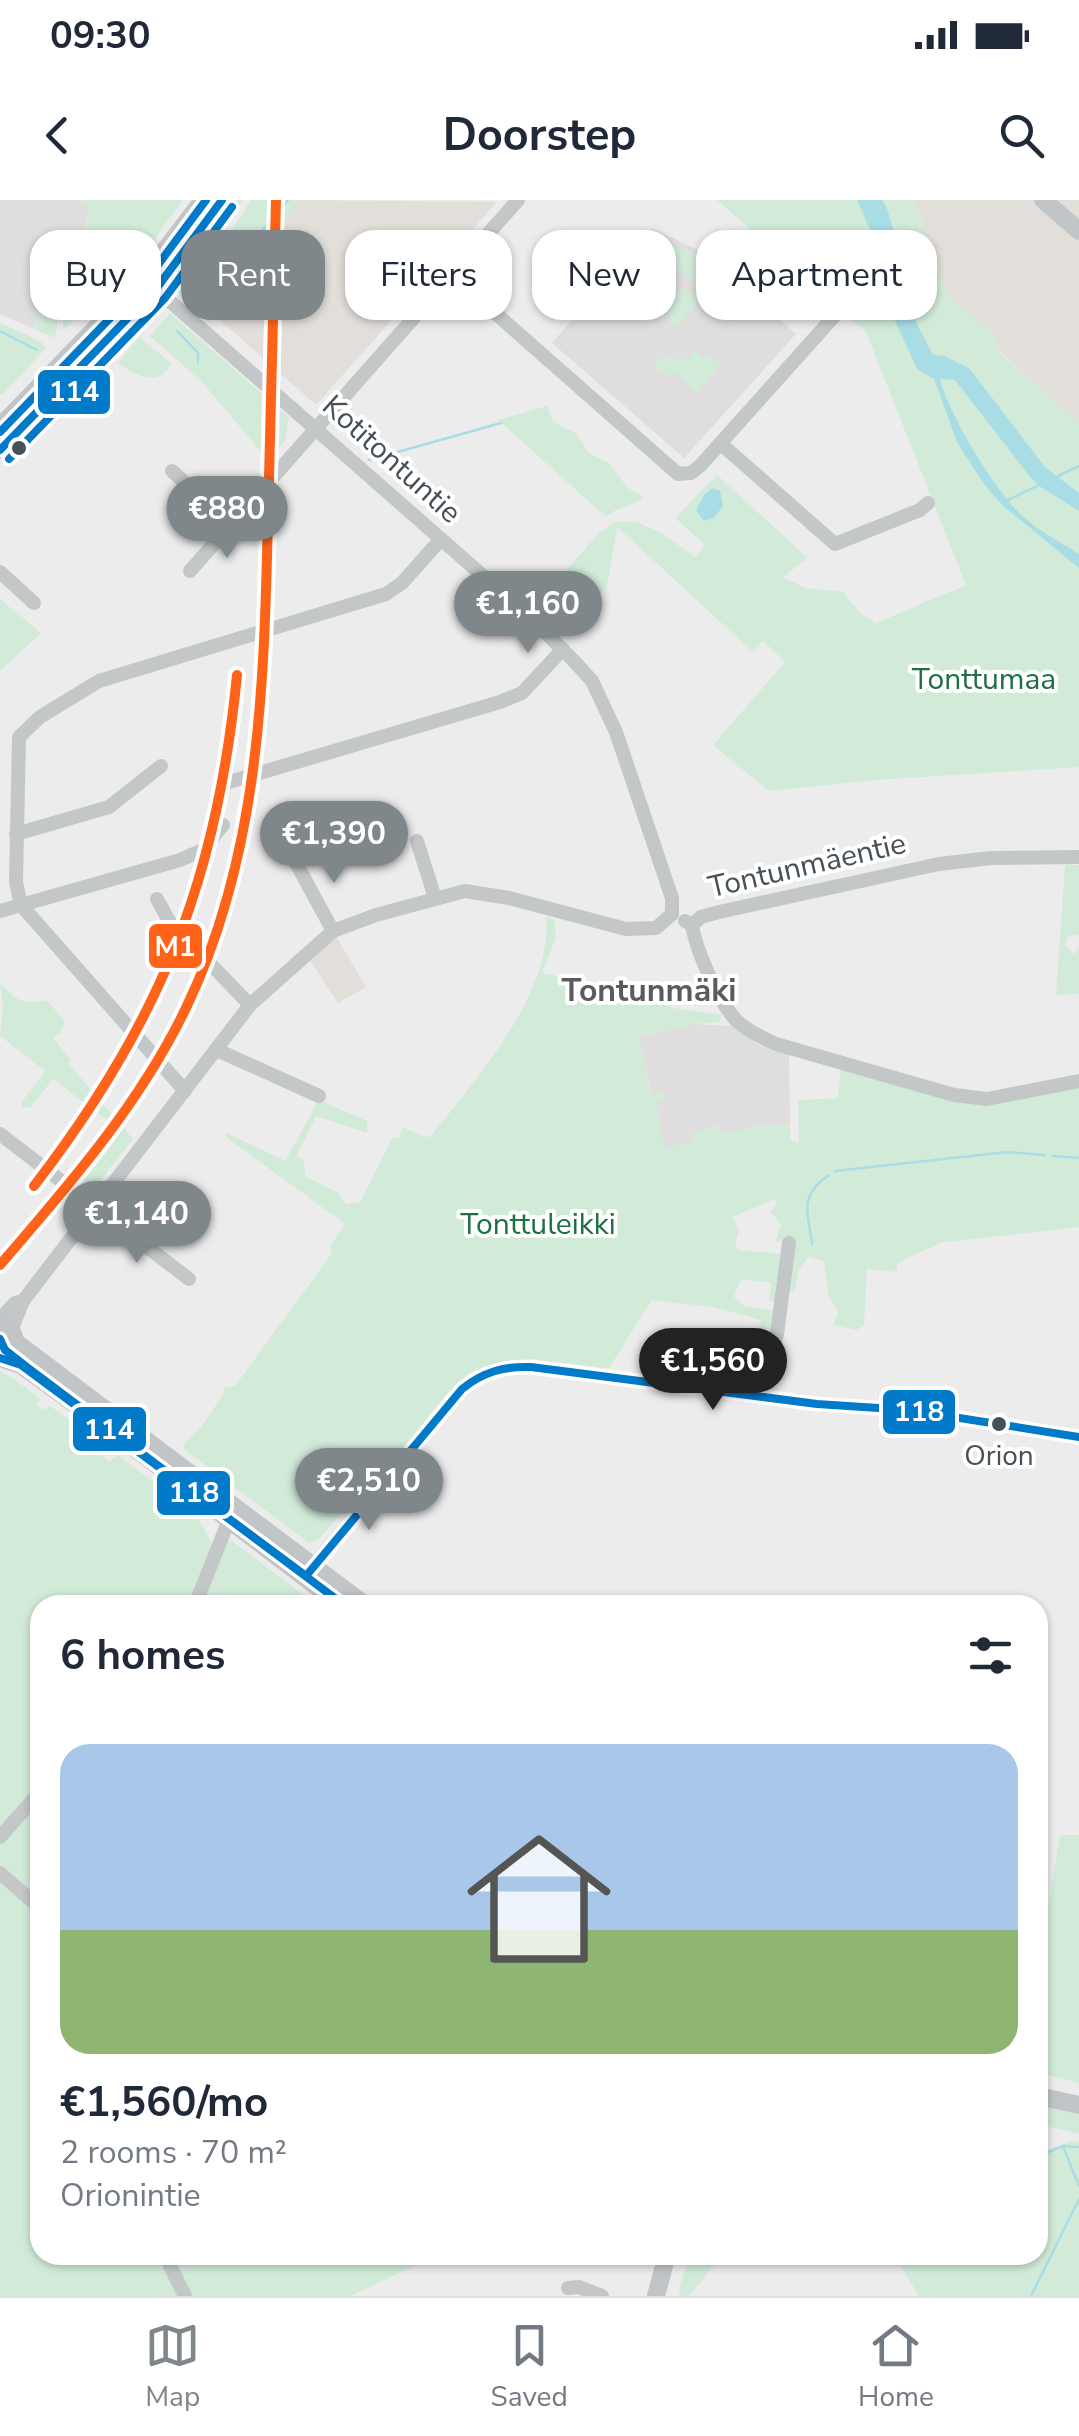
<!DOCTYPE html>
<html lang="en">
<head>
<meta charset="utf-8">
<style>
  body { margin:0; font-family:"Nunito Sans",sans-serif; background:#f6f6f7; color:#1f2937; height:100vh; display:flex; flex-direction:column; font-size:38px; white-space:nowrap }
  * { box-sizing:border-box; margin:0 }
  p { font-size:32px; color:#747a83 }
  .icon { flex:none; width:55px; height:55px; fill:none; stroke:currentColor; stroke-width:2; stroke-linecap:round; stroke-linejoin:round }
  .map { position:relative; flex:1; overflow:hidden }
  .details { position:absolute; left:30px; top:1395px; width:1018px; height:670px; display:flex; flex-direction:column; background:#fff; border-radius:30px; box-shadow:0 2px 8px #0004 }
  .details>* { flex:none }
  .guide { position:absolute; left:30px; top:30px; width:1020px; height:90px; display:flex; gap:20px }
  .price { position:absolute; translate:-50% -85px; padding:0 22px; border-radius:35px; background:#80878b; color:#fff; font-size:32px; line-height:65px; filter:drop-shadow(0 2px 5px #0008) }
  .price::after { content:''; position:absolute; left:50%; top:60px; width:30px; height:22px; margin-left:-15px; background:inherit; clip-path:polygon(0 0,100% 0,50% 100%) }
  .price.active { background:#222; color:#fff }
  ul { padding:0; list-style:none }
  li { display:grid; align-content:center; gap:20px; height:530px; padding:0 30px }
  li span { display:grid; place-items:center; height:310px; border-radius:30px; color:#555 }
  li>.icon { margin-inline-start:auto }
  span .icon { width:180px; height:180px; fill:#fffc; stroke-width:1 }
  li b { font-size:42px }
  h2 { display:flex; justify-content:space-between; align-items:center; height:120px; padding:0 30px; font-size:42px }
  .chip { padding:0 35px; border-radius:30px; background:#fff; box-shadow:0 2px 8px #0004; font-size:35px; line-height:90px }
  .chip.active { background:#80878b; color:#fff }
  .status { display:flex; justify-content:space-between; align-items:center; height:70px; padding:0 50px; background:#fff; direction:ltr }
  .status svg { height:28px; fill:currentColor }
  header { display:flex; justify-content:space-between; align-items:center; height:130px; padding:0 30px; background:#fff; font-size:45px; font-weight:700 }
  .dock { display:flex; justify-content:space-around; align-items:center; height:140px; border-top:2px solid #e0e1e3; background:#fff; font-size:28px; color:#747a83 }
  .dock a { display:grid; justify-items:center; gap:5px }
  .dock .active { color:#80878b }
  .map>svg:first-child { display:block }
  .commercial { fill:#e2dfda }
  .education { fill:#dfdddd }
  .green { fill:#d2ebd9 }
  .water { fill:#a9dde6 }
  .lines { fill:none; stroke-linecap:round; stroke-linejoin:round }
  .stream { stroke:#a9dde6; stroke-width:2.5 }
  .minor { stroke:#c3c7c8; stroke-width:14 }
  .major { stroke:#c2c5c7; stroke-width:18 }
  .bus-1-casing { stroke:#fff; stroke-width:15 }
  .bus-2-casing { stroke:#fff; stroke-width:15 }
  .bus-3-casing { stroke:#fff; stroke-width:15 }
  .bus-4-casing { stroke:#fff; stroke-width:15 }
  .bus-1 { stroke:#007ac9; stroke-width:8 }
  .bus-2 { stroke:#007ac9; stroke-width:8 }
  .bus-3 { stroke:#007ac9; stroke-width:8 }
  .bus-4 { stroke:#007ac9; stroke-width:8 }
  .metro-1-casing { stroke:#fff; stroke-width:18 }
  .metro-1 { stroke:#ff6319; stroke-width:10 }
  .bus-dot { fill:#455057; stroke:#fff; stroke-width:4 }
  .labels { text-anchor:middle; stroke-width:8; stroke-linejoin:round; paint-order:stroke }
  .bus-label { font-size:28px; fill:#455057; stroke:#fff }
  .street-label { font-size:30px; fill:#455057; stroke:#fff }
  .park-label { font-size:30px; fill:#1d7141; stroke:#fff }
  .neighbourhood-label { font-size:32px; font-weight:bold; fill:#585c5f; stroke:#fff }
  .line-badge { stroke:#fff; stroke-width:4 }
  .badge-label { font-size:28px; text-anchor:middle; font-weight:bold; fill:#fff }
</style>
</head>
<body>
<div class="status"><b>09:30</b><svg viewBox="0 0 49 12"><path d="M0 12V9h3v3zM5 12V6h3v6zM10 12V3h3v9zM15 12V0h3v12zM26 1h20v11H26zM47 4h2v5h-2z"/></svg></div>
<header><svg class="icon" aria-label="back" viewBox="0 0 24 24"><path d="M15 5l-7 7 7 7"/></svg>Doorstep<svg class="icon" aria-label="search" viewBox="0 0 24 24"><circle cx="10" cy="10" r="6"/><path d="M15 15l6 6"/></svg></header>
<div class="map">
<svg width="1079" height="2096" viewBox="0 0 1079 2096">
  <rect width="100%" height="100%" fill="#edecec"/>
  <g class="commercial">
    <path d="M300 0 497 2 316 205 205 107Z"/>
    <path d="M915 0H1079V223L997 149 996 137 947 94Z"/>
    <path d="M336 736 366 787 338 803 310 760Z"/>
  </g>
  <g class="education">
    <path d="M0 0H76L91 8 77 50 58 72 36 118 34 129 0 114Z"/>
    <path d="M652 28 706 54 796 134 684 258 552 143Z"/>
    <path d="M694 824 732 826 759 845 789 855 790 924 758 926 664 949 639 837Z"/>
  </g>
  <g class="green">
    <path d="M76 0H183L150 45C116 51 73 50 60 89 55 105 59 122 55 138L34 129 36 118 59 72 77 50 91 9Z"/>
    <path d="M233 0H243L179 95 178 78Z"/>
    <path d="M251 0H300L205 107 191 93Z"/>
    <path d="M717 0H915L947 94 996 137 997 150 1079 223V567L876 580 769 591 713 545 785 462 763 441 752 451 617 327 607 387 565 437 533 408 598 334 615 322H637L663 334 695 357 705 345 675 318 717 275 808 358 783 377 805 388 843 392 862 415 876 423 966 385 866 132Z"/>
    <path d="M651 36 703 57 724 74 706 85 697 86 647 41Z"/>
    <path d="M139 53 101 94 78 74C87 56 120 54 139 53Z"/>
    <path d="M70 79 95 99 63 130 64 96Z"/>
    <path d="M683 87 701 99 676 128 668 122 671 117 666 115 668 101Z"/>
    <path d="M170 113 289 217 285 241 269 261 201 181 150 136Z"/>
    <path d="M0 123 40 141 46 148 3 194 0 193Z"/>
    <path d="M139 137 171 163C161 188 136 176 118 163Z"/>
    <path d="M695 151 704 159 709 154 721 165 697 193 676 173 666 176 654 165 662 155 673 160 680 156 687 160Z"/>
    <path d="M547 206 553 222 576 233 589 253 610 264 627 287 643 297C631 309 617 306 606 317L498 220Z"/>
    <path d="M0 399 41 433 0 471Z"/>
    <path d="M1065 665H1079V735L1068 736 1065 745 1074 754 1079 747V794L1056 795Z"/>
    <path d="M546 717 554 719 556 737 542 773 631 792 673 808 722 815 719 822 694 824 639 837 652 897 656 891 665 895V899L659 900 657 910 664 948 690 942 693 932 717 925 725 934 758 926 790 924V940L799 943 798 900 838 898 841 867 954 900 1018 899 1079 888V1027L940 1043C924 1052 910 1054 897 1065V1072L867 1069 864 1126 856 1130 833 1125 838 1112 829 1097 824 1061 808 1057 799 1069 795 1090 789 1093 792 1037 786 1036 785 1041 775 1042 781 1025 770 1011 777 1004 775 999 732 1017 739 1031 735 1045 739 1050 784 1054 775 1102 769 1101 771 1083 741 1079 734 1097 744 1106 778 1111 762 1165 754 1162 761 1120 713 1107 652 1100 609 1168C569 1165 515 1151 477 1169 448 1184 416 1235 394 1261L391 1257 319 1339 309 1343 184 1249V1244L201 1227 224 1193 223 1188 235 1186 332 1053 330 1046 345 1024 226 937 225 932 285 961 319 900 367 921V933L316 916 297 955 304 961 305 976 339 993 346 1004 360 1002 392 938H399L403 927 425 937 431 936C476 878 553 794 546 717Z"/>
    <path d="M0 783C16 801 23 805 47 800L65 822 61 832 53 838 71 860 68 863 133 939 94 988 71 970 108 921 53 879 30 908 23 907 21 903 45 871 0 836 3 806Z"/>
    <path d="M717 1132 724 1134 728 1140 718 1150 720 1170 729 1171 720 1180C733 1182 743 1177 754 1180L755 1190 711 1185 714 1136Z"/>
    <path d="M0 1172 10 1176 41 1199 36 1205 43 1210 49 1205 100 1241 93 1242 94 1248 109 1261 118 1255 196 1314 209 1339 220 1348 226 1340 232 1341 317 1405H40V2055H438L350 2096H0Z"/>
    <path d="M1060 1635H1079V1883L1038 1872V1760H1040Z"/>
    <path d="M1038 1903 1079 1912V1934L1038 1924Z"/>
    <path d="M1070 1941 1079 1942V2096H919L894 2055H1038V1954Z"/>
    <path d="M690 2055H723L689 2096H680L679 2088Z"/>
  </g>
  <g class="water">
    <path d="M857 0H882L886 6 906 69 901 84 905 85 914 118 933 155 944 156 969 168 1045 267 1079 293V311L1042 288 1031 278 955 180 940 179C949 215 993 287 1020 314 1038 331 1059 341 1079 354V368L1003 306 984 284 958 244 934 179 917 169 887 103 895 88Z"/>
    <path d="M712 288 720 291 723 306 714 318 704 321 696 310 704 295Z"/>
  </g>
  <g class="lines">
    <g class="stream">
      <path d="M284 5 288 0"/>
      <path d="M204 100 273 18"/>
      <path d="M0 131 37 150"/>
      <path d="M177 131 198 153V162"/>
      <path d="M369 260 501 223"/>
      <path d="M1058 276 1079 266"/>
      <path d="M1008 300 1041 284"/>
      <path d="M1053 956 1079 958"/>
      <path d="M835 971 1007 952 1045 955"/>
      <path d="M812 1044C808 1012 798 996 829 975"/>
      <path d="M1063 1946 1079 1986"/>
      <path d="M1038 1956 1063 1946 1079 1947"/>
      <path d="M1031 2096 1079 1999"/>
    </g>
    <g class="minor">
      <path d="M452 75 678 274 691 273 700 266 837 113"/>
      <path d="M148 82 531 418 575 462 592 481 616 532 672 698V714"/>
      <path d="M720 243 835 344 920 310 928 303"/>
      <path d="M172 271 231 324"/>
      <path d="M190 371 518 0"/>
      <path d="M0 372 34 403"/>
      <path d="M229 582 500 502 522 493 563 449"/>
      <path d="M16 634 109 607 161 566"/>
      <path d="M417 641 435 698"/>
      <path d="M296 663 333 731"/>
      <path d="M157 699 169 721 250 805"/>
      <path d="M0 711 180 660 203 650 223 625"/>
      <path d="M685 721 692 725 701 717 719 712 939 664 991 658 1079 657"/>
      <path d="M692 725C696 750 718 800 735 819 747 831 761 837 776 844L954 895 987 899 1079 881"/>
      <path d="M217 850 319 896"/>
      <path d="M185 891 21 705 16 682 19 537 40 517 99 481 386 394 402 383 441 339"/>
      <path d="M0 934 189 1079"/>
      <path d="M0 1119 15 1103 23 1101"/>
      <path d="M11 1131 23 1101 250 805 333 731 376 715 465 691 509 698 626 729 656 728 672 714"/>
      <path d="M759 1197 761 1181 777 1134 789 1043"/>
      <path d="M309 1371 462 1189C484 1170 503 1165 531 1167L817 1204 909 1210 1079 1237"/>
      <path d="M195 1405 229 1320"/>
      <path d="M0 1637 40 1592"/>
      <path d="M0 1673 40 1708"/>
      <path d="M170 2066 185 2096"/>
      <path d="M568 2088 579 2087 602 2096"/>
    </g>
    <g class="major">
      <path d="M1043 0 1079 31"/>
      <path d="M0 227 144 78 203 0"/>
      <path d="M0 250 156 89 222 0"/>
      <path d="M0 1123 9 1127 14 1136 12 1150"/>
      <path d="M14 1141 365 1405"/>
      <path d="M0 1158 21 1165 124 1240 341 1405"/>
      <path d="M1038 1896 1079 1905"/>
      <path d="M656 2096 667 2055"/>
    </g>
    <g class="bus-1-casing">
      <path id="bus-1" d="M0 1158 21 1165 306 1376 462 1189C483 1172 504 1166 531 1167L817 1204 909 1210 1079 1237"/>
    </g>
    <g class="bus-2-casing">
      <g id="bus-2">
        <path d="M9 259 165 98 232 7"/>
        <path d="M0 1139 5 1150 28 1168 344 1405"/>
      </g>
    </g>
    <g class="bus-3-casing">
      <path id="bus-3" d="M0 250 156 89 222 0"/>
    </g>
    <g class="bus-4-casing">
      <path id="bus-4" d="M0 232 146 81 206 0"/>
    </g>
    <use href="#bus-1" class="bus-1"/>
    <use href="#bus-2" class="bus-2"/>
    <use href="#bus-3" class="bus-3"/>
    <use href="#bus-4" class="bus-4"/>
    <g class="metro-1-casing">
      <g id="metro-1">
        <path d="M34 986C160 823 217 681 237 475"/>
        <path d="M0 1065C69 985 140 904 186 808 260 654 264 485 268 318 271 212 274 106 276 0"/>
      </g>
    </g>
    <use href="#metro-1" class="metro-1"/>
  </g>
  <g class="bus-dot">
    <circle cx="19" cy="248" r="9"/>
    <circle cx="999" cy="1224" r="9"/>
  </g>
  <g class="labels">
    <g class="bus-label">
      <text x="999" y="1265">Orion</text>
    </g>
    <g class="street-label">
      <text transform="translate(392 259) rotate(42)" y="10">Kotitontuntie</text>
      <text transform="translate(807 665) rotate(-13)" y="10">Tontunmäentie</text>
    </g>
    <g class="park-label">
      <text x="984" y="489">Tonttumaa</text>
      <text x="538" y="1034">Tonttuleikki</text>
    </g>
    <g class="neighbourhood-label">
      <text x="649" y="801">Tontunmäki</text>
    </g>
  </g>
  <g class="line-badge">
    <rect x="36" y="168" width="76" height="48" rx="10" fill="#007ac9"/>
    <rect x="147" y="722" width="57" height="48" rx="10" fill="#ff6319"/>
    <rect x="881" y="1188" width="76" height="48" rx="10" fill="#007ac9"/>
    <rect x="71" y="1205" width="77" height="48" rx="10" fill="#007ac9"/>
    <rect x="155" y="1269" width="77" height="48" rx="10" fill="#007ac9"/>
  </g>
  <g class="badge-label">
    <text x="74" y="201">114</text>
    <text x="175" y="756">M1</text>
    <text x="919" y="1221">118</text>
    <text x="109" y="1239">114</text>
    <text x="194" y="1302">118</text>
  </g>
</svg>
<b class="price" style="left:227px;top:361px">€880</b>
<b class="price" style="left:528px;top:456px">€1,160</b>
<b class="price" style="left:334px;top:686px">€1,390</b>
<b class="price" style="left:137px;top:1066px">€1,140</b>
<b class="price active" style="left:713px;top:1213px">€1,560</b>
<b class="price" style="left:369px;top:1333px">€2,510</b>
<div class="guide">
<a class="chip">Buy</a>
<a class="chip active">Rent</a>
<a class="chip">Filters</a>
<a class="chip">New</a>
<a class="chip">Apartment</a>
</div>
<section class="details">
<h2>6 homes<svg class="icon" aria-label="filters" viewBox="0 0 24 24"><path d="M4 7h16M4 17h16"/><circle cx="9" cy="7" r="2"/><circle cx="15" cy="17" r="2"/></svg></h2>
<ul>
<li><span style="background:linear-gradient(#a9c7e8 60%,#8fb573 0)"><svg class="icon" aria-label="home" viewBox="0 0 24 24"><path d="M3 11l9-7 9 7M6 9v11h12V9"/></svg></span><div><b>€1,560/mo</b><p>2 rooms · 70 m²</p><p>Orionintie</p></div></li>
</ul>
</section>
</div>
<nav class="dock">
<a class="active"><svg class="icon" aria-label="map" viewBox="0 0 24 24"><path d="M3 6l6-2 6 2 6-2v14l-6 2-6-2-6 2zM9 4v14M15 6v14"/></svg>Map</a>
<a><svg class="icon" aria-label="saved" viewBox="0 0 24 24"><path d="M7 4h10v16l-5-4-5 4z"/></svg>Saved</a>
<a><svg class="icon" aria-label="home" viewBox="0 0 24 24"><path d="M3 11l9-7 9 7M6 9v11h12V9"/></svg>Home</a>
</nav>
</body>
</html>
